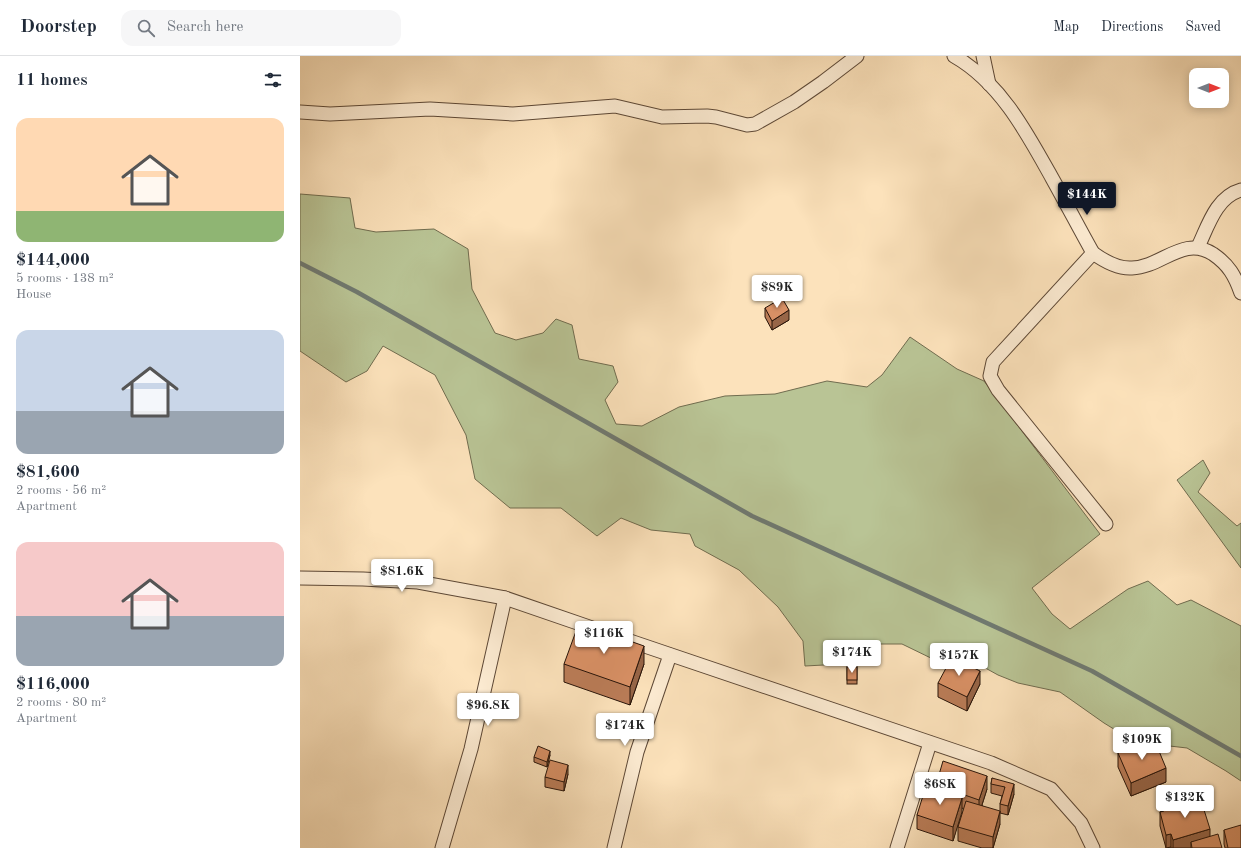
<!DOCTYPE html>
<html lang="en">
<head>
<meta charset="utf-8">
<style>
  body { margin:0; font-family:"Old Standard TT",serif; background:#f6f6f7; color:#1f2937; height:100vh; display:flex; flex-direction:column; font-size:15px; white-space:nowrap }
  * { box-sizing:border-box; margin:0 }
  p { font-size:13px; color:#747a83 }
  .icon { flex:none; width:22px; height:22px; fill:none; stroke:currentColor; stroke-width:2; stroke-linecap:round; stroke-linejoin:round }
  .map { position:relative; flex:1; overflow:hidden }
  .details { display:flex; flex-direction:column; background:#fff; width:300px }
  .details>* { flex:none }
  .needle { width:26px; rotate:90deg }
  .tools { position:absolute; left:889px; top:12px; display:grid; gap:8px }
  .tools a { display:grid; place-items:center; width:40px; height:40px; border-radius:8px; background:#fff; box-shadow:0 2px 10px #0003; font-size:20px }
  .price { position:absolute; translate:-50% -34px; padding:0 9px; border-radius:4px; background:#fff; color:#222; font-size:13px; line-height:26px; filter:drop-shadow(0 1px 2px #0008) }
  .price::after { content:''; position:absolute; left:50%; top:24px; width:12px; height:9px; margin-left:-6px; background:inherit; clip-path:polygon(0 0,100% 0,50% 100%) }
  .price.selected { background:#111827; color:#fff }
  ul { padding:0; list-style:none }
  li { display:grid; align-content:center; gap:8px; height:212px; padding:0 16px }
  li span { display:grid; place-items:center; height:124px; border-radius:12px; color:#555 }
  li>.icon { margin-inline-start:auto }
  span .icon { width:72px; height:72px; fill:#fffc; stroke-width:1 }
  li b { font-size:17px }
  h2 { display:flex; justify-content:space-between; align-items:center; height:48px; padding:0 16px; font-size:17px }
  header { display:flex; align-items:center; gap:24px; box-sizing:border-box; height:56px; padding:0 20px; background:#fff; border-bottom:1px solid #e0e1e3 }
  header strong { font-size:19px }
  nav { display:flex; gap:22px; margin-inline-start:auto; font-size:14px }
  .search { width:280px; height:36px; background:#f6f6f7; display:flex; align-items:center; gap:10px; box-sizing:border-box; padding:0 14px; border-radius:12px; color:#747a83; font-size:15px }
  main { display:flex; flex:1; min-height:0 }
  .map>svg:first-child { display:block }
  .green { fill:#b9c495; stroke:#706c4f }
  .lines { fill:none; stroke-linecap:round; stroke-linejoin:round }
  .stream { stroke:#707970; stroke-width:4.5 }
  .street-casing { stroke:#5d4836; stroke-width:15 }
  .street { stroke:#fdecd3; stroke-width:13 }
  .wall { fill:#ba7c57; stroke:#281409 }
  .shaded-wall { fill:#976547; stroke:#281409 }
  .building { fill:#d89065; stroke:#281409 }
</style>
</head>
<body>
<header>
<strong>Doorstep</strong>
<div class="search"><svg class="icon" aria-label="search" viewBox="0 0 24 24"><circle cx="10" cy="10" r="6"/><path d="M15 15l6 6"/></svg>Search here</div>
<nav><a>Map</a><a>Directions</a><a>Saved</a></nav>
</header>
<main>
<section class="details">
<h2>11 homes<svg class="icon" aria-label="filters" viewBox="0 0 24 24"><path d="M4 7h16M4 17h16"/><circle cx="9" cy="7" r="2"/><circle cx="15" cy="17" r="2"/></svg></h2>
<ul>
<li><span style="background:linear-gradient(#ffd9b3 75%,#8fb573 0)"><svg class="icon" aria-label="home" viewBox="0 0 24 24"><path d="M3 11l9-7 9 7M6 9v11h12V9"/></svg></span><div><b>$144,000</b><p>5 rooms · 138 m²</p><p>House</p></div></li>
<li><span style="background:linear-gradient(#c9d6e8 65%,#9aa5b1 0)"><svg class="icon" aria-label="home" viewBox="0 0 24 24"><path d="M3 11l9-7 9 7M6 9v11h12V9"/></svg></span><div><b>$81,600</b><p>2 rooms · 56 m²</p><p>Apartment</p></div></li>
<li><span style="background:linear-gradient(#f6c9c9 60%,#9aa5b1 0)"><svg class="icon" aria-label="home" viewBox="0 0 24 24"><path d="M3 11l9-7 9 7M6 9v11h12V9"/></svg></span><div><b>$116,000</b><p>2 rooms · 80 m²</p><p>Apartment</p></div></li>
</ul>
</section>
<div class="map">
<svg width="941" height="792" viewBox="0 0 941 792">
  <rect width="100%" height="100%" fill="#fce2bb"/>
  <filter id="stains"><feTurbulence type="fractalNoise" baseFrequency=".005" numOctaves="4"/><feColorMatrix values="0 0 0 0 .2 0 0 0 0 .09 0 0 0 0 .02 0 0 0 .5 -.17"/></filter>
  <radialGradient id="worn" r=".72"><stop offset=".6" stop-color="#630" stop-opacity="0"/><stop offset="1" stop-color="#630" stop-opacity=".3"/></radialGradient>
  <g class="green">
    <path d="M0 138 50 142 55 172 76 176 134 173 168 193 172 233 195 277 216 284 243 277 256 263 272 269 279 303 313 310 318 326 305 344 316 368 342 370 379 351 425 340 475 338 527 325 567 331 582 319 610 281 657 313 684 325 800 478 732 532 752 558 770 573 828 533 848 525 877 549 891 544 941 570V725L926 715 887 692 835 686 804 667 760 636 718 627 698 619 642 588 637 605 602 588H562L561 607 505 610 503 585 478 551 439 514 395 490 390 478 351 474 321 462 297 480 261 452H210L175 423 166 379 135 319 83 290 67 315 46 326 0 295Z"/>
    <path d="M903 404 910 417 898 436 937 470 941 467V512L877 424Z"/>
  </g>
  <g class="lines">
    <path class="stream" d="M0 207 57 236 452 460 792 615 941 700"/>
    <g class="street-casing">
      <g id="street">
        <path d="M654 0C700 26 727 77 752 122 766 147 779 172 793 197 804 205 818 213 832 212 862 211 883 179 913 198 929 209 935 220 941 237"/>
        <path d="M683 0 689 28"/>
        <path d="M0 56 30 58 130 53 213 58 315 50 362 61 407 60 416 61 447 69 455 68 494 46 523 26 557 0"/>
        <path d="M898 191C908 170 916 141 941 134"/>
        <path d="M793 197 693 306 690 320 698 334 806 468"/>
        <path d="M0 522 63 523 118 526 205 542 295 573"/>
        <path d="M327 584 691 707 751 733 781 767 793 792"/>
        <path d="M142 792 171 693 205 542"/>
        <path d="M314 792 337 696 370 599"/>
        <path d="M597 792 630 687"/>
      </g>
    </g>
    <use href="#street" class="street"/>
  </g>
  <g class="wall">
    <path d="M465 252 489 264 472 274 465 261Z"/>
    <path d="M264 608H344L330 649 264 626Z"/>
    <rect x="547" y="611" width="10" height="17"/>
    <path d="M638 627 680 628 667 655 638 641Z"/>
    <path d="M818 697 866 726 831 740 818 711Z"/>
    <path d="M250 699 247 711 234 706V701Z"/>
    <path d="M268 718 264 735 245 731V721Z"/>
    <path d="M692 722 714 738 708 759 700 757V748L702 740 691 737V728Z"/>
    <path d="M636 729 687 733 682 749 700 768 693 792H682L658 785V771L664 753 662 752 653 785 617 773V759L636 733Z"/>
    <path d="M863 751 910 781 922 792H871V791L866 792 860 770V756L863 755Z"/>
    <path d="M924 774 941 792H925L924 788Z"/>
  </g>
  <g class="shaded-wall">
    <path d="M489 254V264L472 274V265Z"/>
    <path d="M344 590V608L330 649V631Z"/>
    <path d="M680 615V628L667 655V641Z"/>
    <path d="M250 695V699L247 711V706Z"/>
    <path d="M268 709V718L264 735V726Z"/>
    <path d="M866 712V726L831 740V727Z"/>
    <path d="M687 720V733L679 758V744Z"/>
    <path d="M714 728V738L708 759V750Z"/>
    <path d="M662 742V756L653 785V771Z"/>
    <path d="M700 755V768L693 792V781Z"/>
    <path d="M910 773V787L891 786V792H873V784Z"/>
    <path d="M871 778V791L866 792V779Z"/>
  </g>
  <g class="building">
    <path d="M482 242 489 254 472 265 465 252Z"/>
    <path d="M279 567 344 590 330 631 264 608Z"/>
    <path d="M652 601 680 615 667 641 638 627Z"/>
    <rect x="547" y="611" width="10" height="13"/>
    <path d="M854 683 866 712 831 727 818 697Z"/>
    <path d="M238 690 250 695 247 706 234 701Z"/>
    <path d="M250 704 268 709 264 726 245 721Z"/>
    <path d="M643 705 687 720 679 744 636 729Z"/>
    <path d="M692 722 714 728 708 750 700 748 705 731 691 728Z"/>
    <path d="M626 730 662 742 653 771 617 759Z"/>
    <path d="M900 741 910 773 873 784 871 778 866 779 860 756 864 755 863 751Z"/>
    <path d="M666 745 700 755 693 781 658 771Z"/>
    <path d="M941 769V792H928L924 774Z"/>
    <path d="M918 778 922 792H892L891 786Z"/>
  </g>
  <rect width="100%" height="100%" filter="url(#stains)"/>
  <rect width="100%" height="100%" fill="url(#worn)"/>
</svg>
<div class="tools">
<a><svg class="needle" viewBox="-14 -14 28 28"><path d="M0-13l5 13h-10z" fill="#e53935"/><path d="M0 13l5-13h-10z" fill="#747a83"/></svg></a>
</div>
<b class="price selected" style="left:787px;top:160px">$144K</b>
<b class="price" style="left:477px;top:253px">$89K</b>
<b class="price" style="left:102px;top:537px">$81.6K</b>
<b class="price" style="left:304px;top:599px">$116K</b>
<b class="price" style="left:552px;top:618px">$174K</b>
<b class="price" style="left:659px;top:621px">$157K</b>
<b class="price" style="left:188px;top:671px">$96.8K</b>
<b class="price" style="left:325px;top:691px">$174K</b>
<b class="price" style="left:842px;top:705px">$109K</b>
<b class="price" style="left:640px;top:750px">$68K</b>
<b class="price" style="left:885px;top:763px">$132K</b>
</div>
</main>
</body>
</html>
